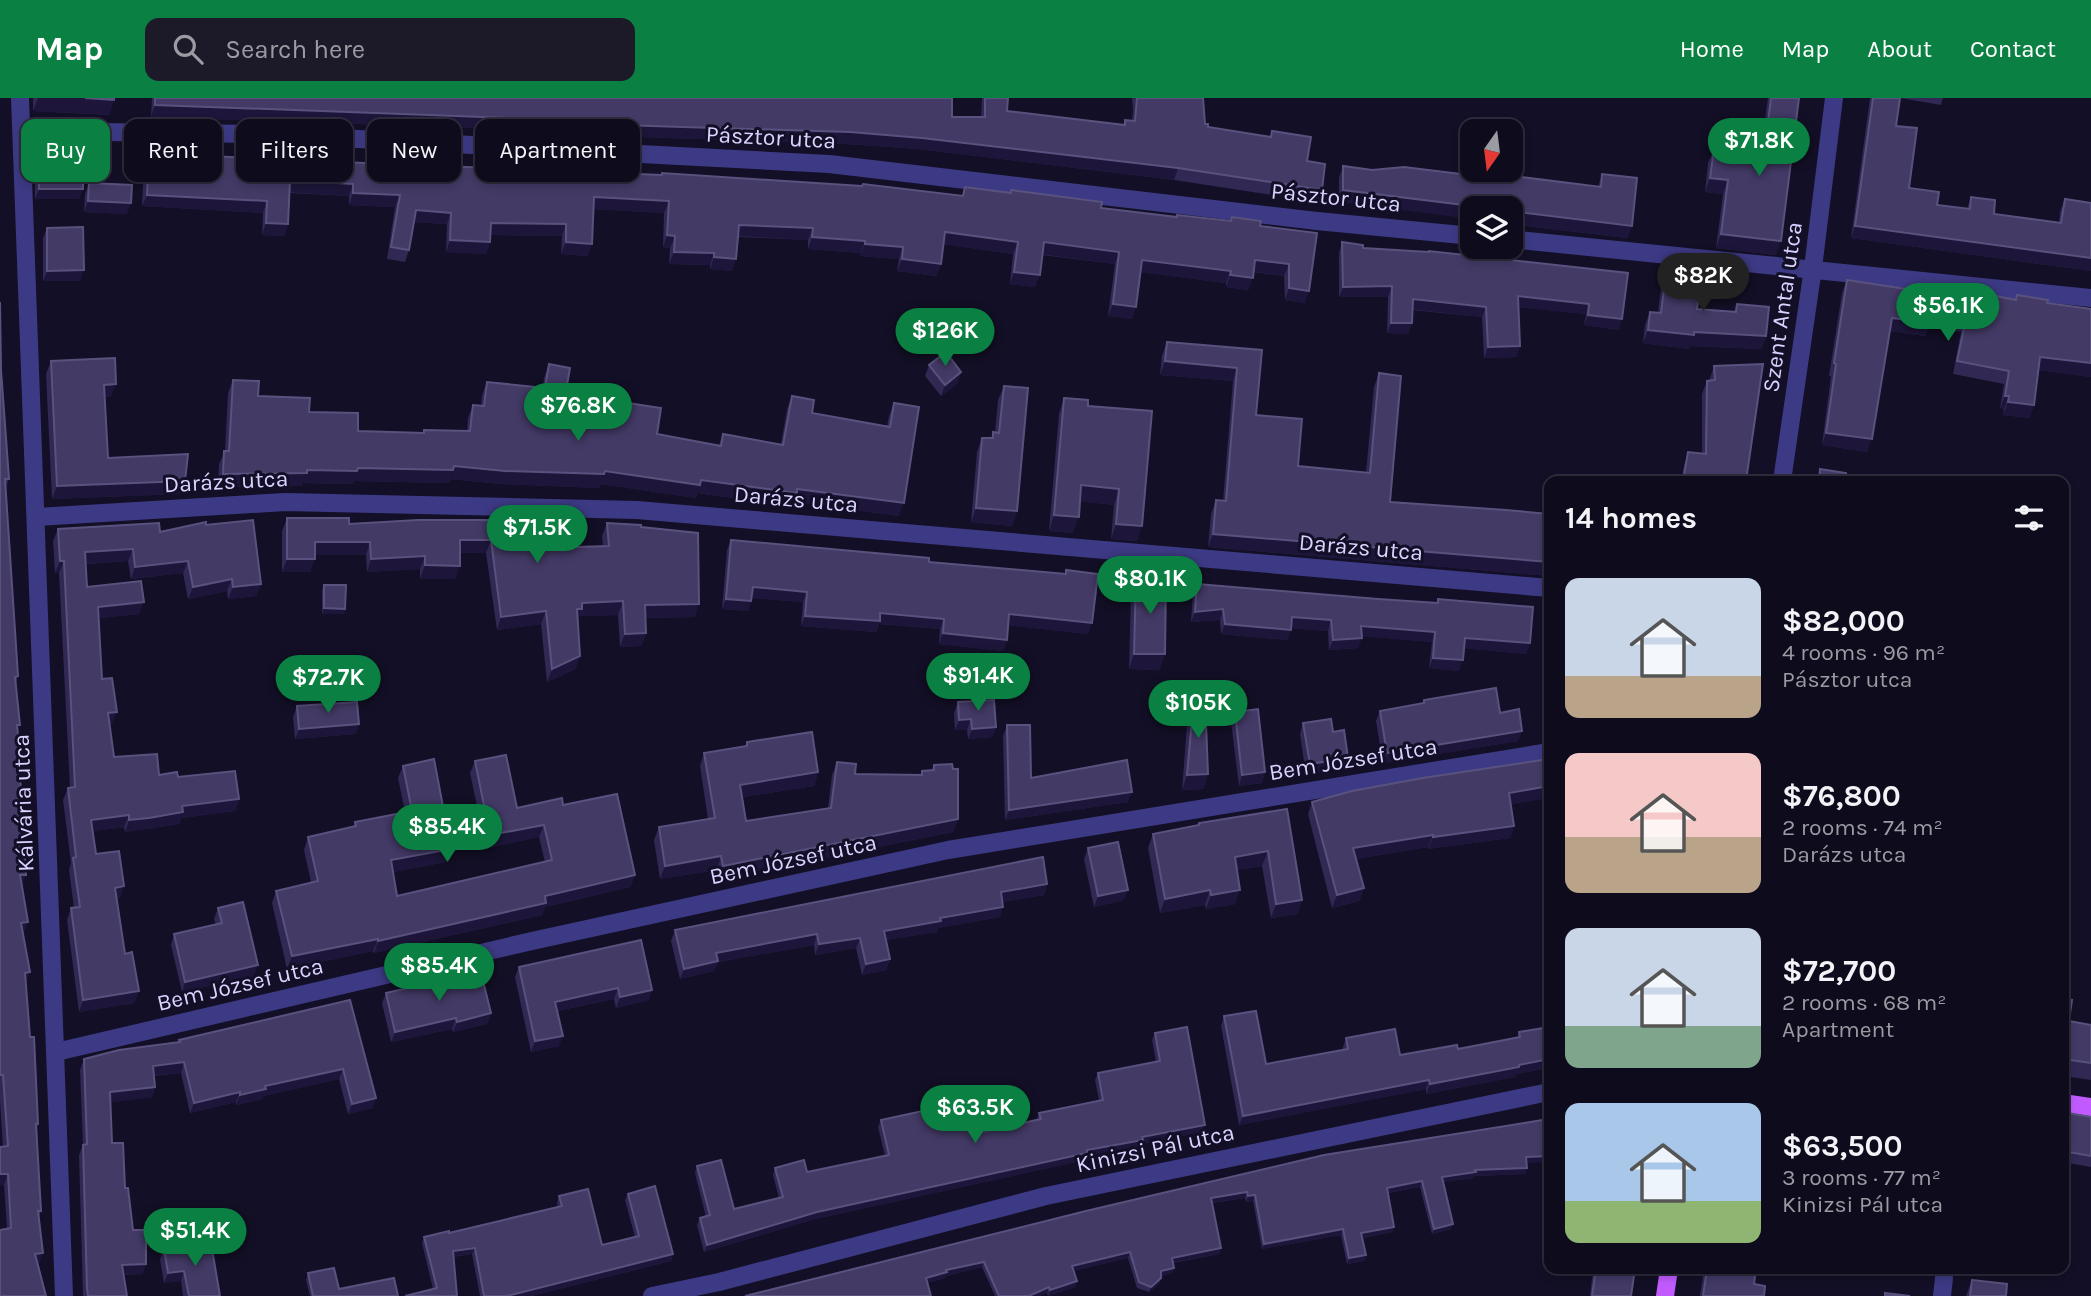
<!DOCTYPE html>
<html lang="en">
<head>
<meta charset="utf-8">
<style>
  body { margin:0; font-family:Karla,sans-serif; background:#1c1929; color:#f1f3f6; height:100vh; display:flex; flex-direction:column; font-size:26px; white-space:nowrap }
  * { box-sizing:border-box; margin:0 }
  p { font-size:23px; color:#9b9ba3 }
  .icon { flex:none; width:38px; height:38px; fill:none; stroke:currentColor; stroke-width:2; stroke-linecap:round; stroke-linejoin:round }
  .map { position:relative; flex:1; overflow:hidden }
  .side { position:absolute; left:1544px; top:378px; width:525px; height:798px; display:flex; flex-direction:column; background:#0e0b1c; border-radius:14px; box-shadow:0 4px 10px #0003,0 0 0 2px #2e2b3b }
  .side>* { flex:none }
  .hud { position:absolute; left:21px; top:21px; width:665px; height:63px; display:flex; gap:14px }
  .needle { width:46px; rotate:194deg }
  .tools { position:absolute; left:1460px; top:21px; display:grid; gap:14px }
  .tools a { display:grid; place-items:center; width:63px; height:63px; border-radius:14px; background:#0e0b1c; box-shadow:0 4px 10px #0003,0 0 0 2px #2e2b3b; font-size:35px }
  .price { position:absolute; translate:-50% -60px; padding:0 16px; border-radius:24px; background:#0b8043; color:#fff; font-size:23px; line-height:46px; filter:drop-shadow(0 2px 4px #0008) }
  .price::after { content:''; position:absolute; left:50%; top:42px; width:21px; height:16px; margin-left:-10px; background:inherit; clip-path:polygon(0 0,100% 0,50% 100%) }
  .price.on { background:#222; color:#fff }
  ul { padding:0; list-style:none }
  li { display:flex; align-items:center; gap:21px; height:175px; padding:0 21px }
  li span { display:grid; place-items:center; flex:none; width:196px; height:140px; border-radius:14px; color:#555 }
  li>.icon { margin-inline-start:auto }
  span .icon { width:84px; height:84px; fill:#fffc; stroke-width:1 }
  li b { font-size:30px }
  h2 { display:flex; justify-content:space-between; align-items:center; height:84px; padding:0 21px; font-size:30px }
  .tag { padding:0 24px; border-radius:14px; background:#0e0b1c; box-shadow:0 4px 10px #0003,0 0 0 2px #2e2b3b; font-size:24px; line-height:63px }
  .tag.on { background:#0b8043; color:#fff }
  header { display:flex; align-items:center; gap:42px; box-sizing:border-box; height:98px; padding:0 35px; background:#0b8043; color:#fff }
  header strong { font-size:33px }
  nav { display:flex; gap:38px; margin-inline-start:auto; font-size:24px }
  .search { width:490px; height:63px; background:#1c1929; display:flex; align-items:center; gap:18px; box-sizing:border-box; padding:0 24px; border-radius:14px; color:#9b9ba3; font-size:26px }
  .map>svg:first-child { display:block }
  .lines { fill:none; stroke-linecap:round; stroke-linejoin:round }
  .street { stroke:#3d3a85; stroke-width:18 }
  .primary { stroke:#c25bff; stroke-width:18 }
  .wall { fill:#312854 }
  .shaded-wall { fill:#1d163a }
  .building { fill:#433a66; stroke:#5a527e; stroke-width:2 }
  .labels { text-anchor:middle; stroke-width:6; stroke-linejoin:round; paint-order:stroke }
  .street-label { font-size:23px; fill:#d9d4ff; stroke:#130f26 }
</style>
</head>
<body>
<header>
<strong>Map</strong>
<div class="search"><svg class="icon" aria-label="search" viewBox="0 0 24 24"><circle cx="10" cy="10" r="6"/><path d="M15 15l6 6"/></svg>Search here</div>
<nav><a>Home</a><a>Map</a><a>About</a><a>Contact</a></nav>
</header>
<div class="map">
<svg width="2091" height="1198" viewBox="0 0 2091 1198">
  <rect width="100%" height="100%" fill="#130f26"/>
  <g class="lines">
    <g class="street">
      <path d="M20 0 64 1198"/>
      <path d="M23 33 263 36 829 66 1317 123 1472 138"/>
      <path d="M1510 141 2091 200"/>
      <path d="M1782 383 1813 170 1834 0"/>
      <path d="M37 419 285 404 637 412 1549 490"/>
      <path d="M56 954 532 843 948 752 1549 654"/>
      <path d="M652 1198 719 1184 1046 1098 1549 994"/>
      <path d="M1942 1198 1944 1180"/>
    </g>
    <g class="primary">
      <path d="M2063 1005 2091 1009"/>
      <path d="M1665 1198 1669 1171"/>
    </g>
  </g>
  <g class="wall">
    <path d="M33 0H114L109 17 33 13Z"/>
    <path d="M152 0H952V19H981L982 0H1008L1007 13 1123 27 1125 22H1132L1133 12 1132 0H1203L1205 26 1208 29 1270 39 1272 33 1307 63 1322 92 1318 104 1174 82 918 51 846 46 582 37 507 31 151 19Z"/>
    <path d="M1768 0H1799L1776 157 1716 150 1723 96 1705 94 1708 65 1714 51 1760 57Z"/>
    <path d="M1870 0H1943L1941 7 1900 0 1896 28 1909 90 1937 107 1967 111 1971 99 1994 116 2059 125 2060 114 2065 101 2091 105V173L1851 140Z"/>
    <path d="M39 53 79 101H35V63Z"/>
    <path d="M149 55 313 63 315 56 340 64 661 77 662 75 862 88 863 86 962 98 965 89 1101 110 1176 119 1230 123 1232 119 1260 128 1317 135 1305 205 1285 202 1284 178 1254 174 1248 192 1226 189V185L1141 174 1132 221 1108 218 1115 166 1042 157 1035 189 1010 186 1013 156 943 146 941 166 936 178 897 173 899 161 860 158 861 155 808 151V142L738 139 732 173 710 171V167L669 166 670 150 663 149 664 115 593 111 592 146 587 158 561 156 562 138 490 137V144L486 156 446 154 447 126 414 124 409 152 405 164 387 161 395 109 349 107V98L290 95 288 126 284 138 262 137 263 115 142 108 144 67Z"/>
    <path d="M1343 68 1372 72 1476 78 1478 74 1490 75V72H1510L1521 79 1598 89 1602 76 1632 128 1627 140 1510 126V110L1339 104V80Z"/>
    <path d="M89 85 127 116 84 114 85 96Z"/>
    <path d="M47 130 80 183H43V140Z"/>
    <path d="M1342 144 1363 150 1628 175 1619 232 1584 227 1586 216 1518 209 1520 248 1516 259 1484 260 1482 219 1412 212V225L1408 236 1387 235 1388 199H1339V155Z"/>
    <path d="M1666 175 1697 211 1734 213 1737 206 1766 238 1761 251 1690 248 1689 251 1643 245 1645 227 1650 214 1658 215 1661 189Z"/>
    <path d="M1847 182 1958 198 1961 191 2015 202 2017 197 2047 205 2091 211V279L2039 272 2034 307 2029 320 2003 317 2004 311 2000 310 2004 286 1953 276 1961 234 1929 227 1925 238 1890 233 1867 354 1822 347 1831 278H1829L1842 195Z"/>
    <path d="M0 204 1 272 9 381 5 391 18 578 16 585 20 684 24 835H23L30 939 38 1026 36 1032 41 1113 38 1121 39 1166 38 1167 7 1131 4 1087H0V1049H3L0 1002Z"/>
    <path d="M1167 244 1262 252 1256 317 1298 368 1366 374 1374 289 1379 275 1390 404 1549 416V478L1208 449 1211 416 1216 402 1223 403 1233 283 1160 277 1162 257Z"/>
    <path d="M51 263 111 299H105L108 360 185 383 180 396 52 401 46 276Z"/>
    <path d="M549 266 567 287 615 303 657 336 719 347 723 336 781 346 787 311 792 298 812 315 887 328 889 318 894 305 899 418 793 404 792 408 697 395 696 400 601 386 599 390 501 386 450 381 449 385 354 383 353 386 303 385 302 388 218 389 219 366 225 353 228 295 233 282 258 298 309 314 358 333 423 335 424 332 467 333 468 320 473 307 481 308 482 297 487 284 543 289 544 280Z"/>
    <path d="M929 267 958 285 941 298 925 278Z"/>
    <path d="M1714 268 1746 383H1681L1684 368 1688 354 1702 356V296L1707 283H1709Z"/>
    <path d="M1004 288 1017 413 1012 428 971 424 977 354 982 340H991L993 334H995L998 302Z"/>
    <path d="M1064 300 1088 308 1152 313 1137 443 1111 441 1114 407 1080 403 1073 435 1049 433 1059 316Z"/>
    <path d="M287 420 349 426 517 430 576 449 603 448 602 438 607 425 641 429 695 519 645 520 646 535 641 548 620 549 618 517 579 518 578 522 580 558 575 571 547 584 541 526 497 532 486 455H460L455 481H420V471L367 474 366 457H315L310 474H282V433Z"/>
    <path d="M206 427 261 486 256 498 228 501 227 493 188 501 183 475 131 481 128 463 86 466 87 489 139 516 99 520 102 581 112 626H110L114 659 159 677 178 679 239 701 235 713 181 720 179 726 125 734 124 729 93 733 96 756 120 800 117 801 125 856 139 893 134 905 79 914 67 822 71 810H74L69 772 71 765 63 702 68 690H70L59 475H55L53 443 58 431 160 434Z"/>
    <path d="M731 442 929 464 1065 476 1066 472 1088 536 1008 527 1007 542 1003 553 939 546 940 531 879 526 876 534 801 528 803 504 752 500 748 513 722 511 727 452Z"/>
    <path d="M1136 479 1165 556 1159 572 1129 571 1131 494Z"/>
    <path d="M1197 486 1436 505 1438 501 1530 545 1526 556 1464 550 1459 573 1429 570 1432 544 1362 538 1358 550 1329 552 1328 533 1291 530 1287 542 1221 536 1220 522 1191 524 1193 496Z"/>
    <path d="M324 487 345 511 344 516H322V492Z"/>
    <path d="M1194 599 1208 676 1203 691 1182 692 1188 614Z"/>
    <path d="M1424 602 1500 615 1518 643 1383 665 1376 623 1380 613 1422 605Z"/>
    <path d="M958 604 993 639 968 641 967 632H955L954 615Z"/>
    <path d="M297 608 359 626 355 636 295 641 293 619Z"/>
    <path d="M1235 614 1265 674 1262 685 1239 688 1231 624Z"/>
    <path d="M1303 625 1333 634 1348 660 1344 671 1306 677 1300 636Z"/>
    <path d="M1007 627 1031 680 1128 704 1005 722 1003 638Z"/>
    <path d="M747 644 818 674 814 688 742 699 746 723 828 710 832 677 837 664 855 676 920 677 922 673 931 672 934 667 958 721 953 734 718 781 717 772 660 781 654 742 659 729 708 721 700 668 704 655 745 648Z"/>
    <path d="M475 663 517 710 563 707 635 777 630 789 545 809 542 817 374 855 373 853 287 871 272 805 276 793 311 784 304 752 308 739 353 729 355 724 405 714 398 680 403 668 446 764 393 774 397 798 545 764 539 739 486 750 470 675Z"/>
    <path d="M1312 704 1511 707 1514 728 1510 740 1428 751V749L1356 761 1364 790 1359 803 1332 810 1308 716Z"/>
    <path d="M1287 711 1302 802 1297 816 1271 820 1262 768 1237 772 1235 806 1206 811 1205 807 1160 815 1148 750 1153 736 1198 727 1199 725Z"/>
    <path d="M1088 750 1124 802 1094 809 1084 761Z"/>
    <path d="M1047 786 1044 797 1002 804 1000 819 938 830 937 834 886 842 890 861 886 872 862 877 856 850 815 857 814 847 718 864 714 873 680 881 671 843 675 832Z"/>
    <path d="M218 810 254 878 182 894 171 847 174 836 216 827 214 821Z"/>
    <path d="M1549 824V863L1542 862 1546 831Z"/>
    <path d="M641 842 649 902 616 910 614 901 557 913 559 948 531 954 515 879 519 869Z"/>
    <path d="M431 888 491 915 487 926 453 934 452 931 391 944 382 905 386 895Z"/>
    <path d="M2063 901 2069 923 2091 927V982L2063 978Z"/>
    <path d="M350 902 376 1000 372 1010 348 1016 339 981 263 998 262 1001 236 1007V1004L190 1015 181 975 154 978 155 989 152 999 110 1004 112 1045 125 1090 143 1176 123 1177 127 1198H83L79 1057 83 1047 80 972 84 961 178 945 179 942Z"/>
    <path d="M1224 918 1266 966 1343 952V949L1346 940 1400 957 1458 951 1517 940 1519 934 1549 929V970L1516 976 1515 979 1426 996V991L1239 1027 1221 928Z"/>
    <path d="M1155 935 1202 1034 1141 1046 1140 1048 1086 1058 1085 1062 815 1121 704 1154 697 1127 700 1120 706 1119 695 1075 697 1068 734 1111 779 1100 773 1077 775 1070 807 1074 885 1058 878 1029 881 1022 930 1011 932 1007 972 1036 1037 1021 1039 1015 1099 1002 1095 982 1098 975 1156 964 1152 942Z"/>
    <path d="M2068 1015 2091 1019V1069L2063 1064V1032Z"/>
    <path d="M1324 1057 1549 1064H1527V1070L1525 1076 1474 1078V1080L1443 1084 1451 1131 1432 1136 1420 1089 1388 1095 1394 1129 1392 1134 1362 1140 1366 1157 1364 1163 1347 1166 1341 1137 1262 1151 1253 1103 1246 1104 1245 1100 1212 1105 1221 1150 1219 1156 1173 1165 1174 1170 1172 1175 1161 1178 1159 1186 1149 1194 1137 1190 1128 1160 1073 1173 1077 1183 1075 1189 1048 1198 1047 1195 1040 1198H995L982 1169 946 1178 945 1180 927 1185 745 1198Z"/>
    <path d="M628 1096 673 1156 671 1163 531 1198H480L472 1156 453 1159 457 1198 433 1191 422 1145 424 1139 449 1135 558 1109 557 1105 559 1098 602 1147 635 1139 625 1102Z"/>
    <path d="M164 1151 220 1198H183L181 1183 164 1185 160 1161Z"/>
    <path d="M1596 1171H1635L1631 1198H1590L1592 1180Z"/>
    <path d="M1704 1171H1756L1754 1186 1764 1198H1700Z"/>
    <path d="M308 1175 339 1191 398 1198H310L306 1182Z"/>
    <path d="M1972 1182 2006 1198H1966Z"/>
  </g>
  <g class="shaded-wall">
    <path d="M38 0H85L114 2 109 17 33 13Z"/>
    <path d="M155 7 511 20 850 34 922 40 1178 70 1174 82 918 51 846 46 582 37 507 31 151 19Z"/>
    <path d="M1710 80 1728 82 1723 96 1705 94Z"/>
    <path d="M290 82 353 86 349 98 286 94Z"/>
    <path d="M39 91H83L79 101H35Z"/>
    <path d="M1343 92 1488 110H1472V121L1339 104Z"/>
    <path d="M353 95 400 97 395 109 349 107Z"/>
    <path d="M147 97 267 103 263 115 142 108Z"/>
    <path d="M594 99 669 103 664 115 590 111Z"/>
    <path d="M88 103 131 105 127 116 84 114Z"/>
    <path d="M416 112 451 115 447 126 412 124Z"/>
    <path d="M1510 113 1632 128 1627 140 1510 126Z"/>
    <path d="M266 125 288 126 284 138 262 137Z"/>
    <path d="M491 125 566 126 562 138 487 137Z"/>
    <path d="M739 127 813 130 808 142 735 138Z"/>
    <path d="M1855 128 2091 160V173L1851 140Z"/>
    <path d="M945 134 1018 144 1013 156 940 146Z"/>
    <path d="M1721 136 1781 143 1776 157 1716 150Z"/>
    <path d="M667 137 675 138 670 150 663 149Z"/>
    <path d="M812 139 865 143 861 155 808 151Z"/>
    <path d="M450 142 490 144 486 156 446 154Z"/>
    <path d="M566 144 592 146 587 158 561 156Z"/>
    <path d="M1044 144 1119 154 1115 166 1039 156Z"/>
    <path d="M865 146 903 149 899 161 860 158Z"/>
    <path d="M674 154 714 155 710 167 669 166Z"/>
    <path d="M714 159 736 161 732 173 710 171Z"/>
    <path d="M902 161 941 166 936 178 897 173Z"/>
    <path d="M1142 162 1231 173 1226 185 1138 174Z"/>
    <path d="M1255 162 1289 166 1284 178 1251 173Z"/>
    <path d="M84 172 80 183H43L47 173Z"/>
    <path d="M1014 174 1040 177 1035 189 1010 186Z"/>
    <path d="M1230 177 1253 180 1248 192 1226 189Z"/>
    <path d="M1392 188 1388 199H1339L1343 189Z"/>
    <path d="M1289 190 1309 193 1305 205 1285 202Z"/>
    <path d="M1518 198 1589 206 1586 216 1514 209Z"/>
    <path d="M1413 201 1486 209 1482 219 1409 211Z"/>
    <path d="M1113 206 1136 209 1132 221 1108 218Z"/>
    <path d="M1588 217 1622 221 1619 232 1584 227Z"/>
    <path d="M1892 220 1930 225 1925 238 1887 233Z"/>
    <path d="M1391 225H1412L1408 236 1387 235Z"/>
    <path d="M1648 232 1694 234 1766 238 1761 251 1690 248 1689 251 1643 245Z"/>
    <path d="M1520 248 1516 259 1484 260 1488 249Z"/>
    <path d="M2040 259 2091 265V279L2036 272Z"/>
    <path d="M1165 263 1237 270 1233 283 1160 277Z"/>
    <path d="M961 274 958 285 941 298 945 287Z"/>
    <path d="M116 286 111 299 99 300 104 287Z"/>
    <path d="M2005 298H2009L2004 311 2000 310Z"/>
    <path d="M2008 304 2034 307 2029 320 2003 317Z"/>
    <path d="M1826 335 1872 341 1867 354 1822 347Z"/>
    <path d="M454 368 605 373 797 391 904 405 899 418 793 404 792 408 697 395 696 400 601 386 599 390 501 386 450 381 449 385 354 383 353 386 303 385 302 388 218 389 223 376 358 370Z"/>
    <path d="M185 383 180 396 52 401 57 388Z"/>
    <path d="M1081 387 1119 391 1114 407 1076 403Z"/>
    <path d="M976 410 1017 413 1012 428 971 424Z"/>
    <path d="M1054 417 1079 419 1073 435 1049 433Z"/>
    <path d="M1116 426 1142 428 1137 443 1111 441Z"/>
    <path d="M1213 436 1549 464V478L1208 449Z"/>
    <path d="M460 442H491L486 455H455Z"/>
    <path d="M315 444H370L366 457H310Z"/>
    <path d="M133 451 128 463 81 466 85 454Z"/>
    <path d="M425 458 420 471 367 474 371 461Z"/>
    <path d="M287 461H315L310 474H282Z"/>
    <path d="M60 463H64L59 475H55Z"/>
    <path d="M188 463 183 475 131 481 135 469Z"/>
    <path d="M425 467 460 468 455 481H420Z"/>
    <path d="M232 481 227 493 188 501 193 489Z"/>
    <path d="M261 486 256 498 228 501 233 489Z"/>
    <path d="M753 489 807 494 803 504 749 500Z"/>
    <path d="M726 501 751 503 748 513 722 511Z"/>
    <path d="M623 503 618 517 579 518 577 524V511L582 505Z"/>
    <path d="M144 504 139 516 93 521 98 509Z"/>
    <path d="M699 506 695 519 640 520 645 507Z"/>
    <path d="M324 510 345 511 344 516H322Z"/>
    <path d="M1223 511 1220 522 1191 524 1195 514Z"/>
    <path d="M546 513 541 526 497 532 501 519Z"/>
    <path d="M880 515 944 521 940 531 879 526 876 534 801 528 805 518Z"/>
    <path d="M1009 516 1092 525 1088 536 1005 527Z"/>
    <path d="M1292 519 1331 522 1328 533 1288 530Z"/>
    <path d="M1225 526 1291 532 1287 542 1221 536Z"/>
    <path d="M1361 528 1435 534 1432 544 1357 538Z"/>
    <path d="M646 535 641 548 620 549 625 536Z"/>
    <path d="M943 535 1007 542 1003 553 939 546Z"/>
    <path d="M1362 540 1358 550 1329 552 1333 542Z"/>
    <path d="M1465 540 1530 545 1526 556 1461 550Z"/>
    <path d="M1134 556H1165L1159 572 1129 571Z"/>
    <path d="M580 558 575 571 547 584 552 571Z"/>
    <path d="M1433 560 1463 562 1459 573 1429 570Z"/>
    <path d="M117 614 112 626 104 627 108 615Z"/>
    <path d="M971 621 967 632H955L959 622Z"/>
    <path d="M359 626 355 636 295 641 299 631Z"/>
    <path d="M996 629 993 639 968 641 972 631Z"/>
    <path d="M1522 633 1518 643 1383 665 1387 655Z"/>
    <path d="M1348 660 1344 671 1306 677 1310 666Z"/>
    <path d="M818 674 814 688 735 700 740 687Z"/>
    <path d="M1265 674 1262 685 1239 688 1242 677Z"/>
    <path d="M1208 676 1203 691 1182 692 1187 677Z"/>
    <path d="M1549 688V700L1504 708 1509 695Z"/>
    <path d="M1132 694 1128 704 1005 722 1009 712Z"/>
    <path d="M239 701 235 713 181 720 179 726 125 734 129 722 182 708Z"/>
    <path d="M129 717 124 729 87 734 91 722Z"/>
    <path d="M958 721 953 734 718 781 723 768Z"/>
    <path d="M544 727 539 739 486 750 490 737Z"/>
    <path d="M1514 728 1510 740 1428 751 1433 739Z"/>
    <path d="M1433 737 1428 749 1349 762 1353 750Z"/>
    <path d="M451 751 446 764 387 775 391 762Z"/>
    <path d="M1268 753 1262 768 1229 773 1235 759Z"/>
    <path d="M721 758 717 772 660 781 665 768Z"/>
    <path d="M20 777H26L22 788Z"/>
    <path d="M635 777 630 789 545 809 542 817 374 855 378 843 545 798Z"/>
    <path d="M1047 786 1044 797 997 805 1001 794Z"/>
    <path d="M124 788 120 800 111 802 115 790Z"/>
    <path d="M1364 790 1359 803 1332 810 1337 797Z"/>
    <path d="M1128 792 1124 802 1094 809 1098 798Z"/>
    <path d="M1210 792 1205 807 1160 815 1165 801Z"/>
    <path d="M1240 792 1235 806 1206 811 1211 797Z"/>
    <path d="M1302 802 1297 816 1271 820 1276 806Z"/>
    <path d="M1003 809 1000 819 938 830 937 834 880 843 884 833 940 820Z"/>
    <path d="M28 824 24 835 17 836 21 825Z"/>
    <path d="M817 836 814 847 718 864 714 873 680 881 684 871 716 855Z"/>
    <path d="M860 840 856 850 815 857 819 846Z"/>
    <path d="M378 841 373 853 287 871 292 858Z"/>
    <path d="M1545 852 1549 853V863L1542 862Z"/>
    <path d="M890 861 886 872 862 877 866 866Z"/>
    <path d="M258 867 254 878 182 894 185 884Z"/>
    <path d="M30 874 26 885 25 875Z"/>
    <path d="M618 890 614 901 551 914 555 904Z"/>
    <path d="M652 892 649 902 616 910 620 899Z"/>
    <path d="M139 893 134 905 79 914 83 902Z"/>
    <path d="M491 915 487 926 453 934 457 924Z"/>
    <path d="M456 920 452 931 391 944 395 934Z"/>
    <path d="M563 938 559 948 531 954 535 943Z"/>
    <path d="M1549 961V970L1516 976 1515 979 1426 996 1430 986Z"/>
    <path d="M184 964 181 975 149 978 153 968Z"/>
    <path d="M343 971 339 981 263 998 262 1001 236 1007 240 997 265 988Z"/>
    <path d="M1429 982 1426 991 1239 1027 1243 1018Z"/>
    <path d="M155 989 152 999 106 1005 110 994Z"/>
    <path d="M240 994 236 1004 190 1015 194 1005Z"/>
    <path d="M376 1000 372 1010 348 1016 352 1006Z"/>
    <path d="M1205 1027 1202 1034 1141 1046 1140 1048 1086 1058 1085 1062 815 1121 704 1154 707 1147 817 1114 1142 1039Z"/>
    <path d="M1549 1058V1064L1524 1065 1526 1059Z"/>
    <path d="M1527 1070 1525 1076 1474 1078V1080L1439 1085 1442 1079 1475 1072Z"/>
    <path d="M0 1076H8L4 1087H0Z"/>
    <path d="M1422 1083 1420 1089 1385 1095 1387 1090Z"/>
    <path d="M1247 1094 1245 1100 1209 1105 1211 1100Z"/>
    <path d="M1255 1097 1253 1103 1246 1104 1248 1098Z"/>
    <path d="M1453 1126 1451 1131 1432 1136 1434 1131Z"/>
    <path d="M1394 1129 1392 1134 1359 1140 1361 1135Z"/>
    <path d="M1343 1131 1341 1137 1262 1151 1264 1146Z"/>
    <path d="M475 1150 472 1156 450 1159 453 1153Z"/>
    <path d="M1221 1150 1219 1156 1170 1165 1172 1160Z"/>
    <path d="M1130 1154 1128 1160 1070 1174 1072 1168Z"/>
    <path d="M43 1155 39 1166 31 1167 35 1156Z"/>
    <path d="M673 1156 671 1163 531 1198H507Z"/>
    <path d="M1366 1157 1364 1163 1347 1166 1349 1160Z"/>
    <path d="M984 1164 982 1169 946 1178 945 1180 924 1186 926 1180 946 1172Z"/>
    <path d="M146 1166 143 1176 118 1177 122 1167Z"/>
    <path d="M1174 1170 1172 1175 1159 1178 1161 1173Z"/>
    <path d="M184 1173 181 1183 164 1185 168 1175Z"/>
    <path d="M1161 1180 1159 1186 1149 1194 1151 1189Z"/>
    <path d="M1077 1183 1075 1189 1048 1198 1050 1192Z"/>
    <path d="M1049 1189 1047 1195 1040 1198H1029Z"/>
  </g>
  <g class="building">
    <path d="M85 0H114V2Z"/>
    <path d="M155 0H952V19H985V0H1008L1007 13 1125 27V22L1135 23 1137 0H1203L1205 26H1208V29L1271 39 1272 33 1311 39 1307 63 1325 66 1322 92 1178 70 922 40 850 34 586 26 511 20 155 7Z"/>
    <path d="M1771 0H1799L1781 143 1721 136 1728 82 1710 80 1714 51 1764 57Z"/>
    <path d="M1873 0H1900L1896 28 1917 30 1909 90 1939 94 1937 107 1970 111 1971 99 1995 102 1994 116 2061 125 2065 101 2091 105V160L1855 128Z"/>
    <rect x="39" y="53" width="44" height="38"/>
    <path d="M149 55 315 63V56L341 57 340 64 662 77V75L862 88 863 86 963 98 965 89 1011 95V92L1102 104 1101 110 1177 119V117L1231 123 1232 119 1261 123 1260 128 1317 135 1309 193 1289 190V166L1255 162 1253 180 1230 177 1231 173 1142 162 1136 209 1113 206 1119 154 1044 144 1040 177 1014 174 1018 144 945 134 941 166 902 161 903 149 865 146V143L812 139 813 130 739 127 736 161 714 159V155L674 154 675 138 667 137 669 103 594 99 592 146 566 144V126L491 125 490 144 450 142 451 115 416 112 409 152 391 149 400 97 353 95V86L290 82 288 126 266 125 267 103 147 97Z"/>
    <path d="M1510 61 1523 63 1521 79 1601 89 1602 76 1637 80 1632 128 1510 113V110H1488L1343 92V68L1372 72 1404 69 1477 78 1478 74 1492 76 1493 72H1510Z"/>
    <path d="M89 85 132 87 131 105 88 103Z"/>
    <path d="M83 129 84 172 47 173V130Z"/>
    <path d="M1342 144 1363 147V150L1429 154V153L1628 175 1622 221 1588 217 1589 206 1518 198 1520 248 1488 249 1486 209 1413 201 1412 225H1391L1392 188 1343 189Z"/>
    <path d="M1666 175 1701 180 1697 211 1736 214 1737 206 1769 209 1766 238 1694 234V237L1648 232 1650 214 1661 215Z"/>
    <path d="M1847 182 1959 199 1961 191 2016 202 2017 197 2048 202 2047 205 2091 211V265L2040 259 2034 307 2008 304 2009 298H2005L2009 273 1957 263 1966 221 1931 214 1930 225 1892 220 1872 341 1826 335 1836 266 1834 265Z"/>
    <path d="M0 204 1 272 9 381H5L18 578 15 579 20 627H17L22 678H20L26 777H20L28 824 21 825 30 874 25 875 30 939H34L38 1026H36L41 1113H38L43 1155 35 1156 46 1198H0V1132L11 1130 8 1076H0V1049L8 1048 3 977H0Z"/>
    <path d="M1167 244 1262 252 1256 317 1302 321 1298 368 1370 375 1379 275 1401 278 1390 404 1506 412 1549 416V464L1213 436 1216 402 1226 403 1237 270 1165 263Z"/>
    <path d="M946 254 961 274 945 287 929 267Z"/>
    <path d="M115 260 116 286 104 287 108 360 188 356 185 383 57 388 51 263Z"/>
    <path d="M549 266 570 270 567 287 617 295 615 303 661 310 657 336 721 348 723 336 783 347 792 298 814 302 812 315 890 329 894 305 919 309 904 405 797 391V395L701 382 700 387 605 373 604 376 505 373 454 368 453 372 358 370 357 373 307 372V375L223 376 224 353H229L233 282 259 283 258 298 310 300 309 314 358 315V333L424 335V332L470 333 473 307 484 308 487 284 545 290Z"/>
    <path d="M1763 266 1746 383H1683L1688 354 1706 356 1707 283 1715 282 1714 268Z"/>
    <path d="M1004 288 1028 290 1017 413 976 410 982 340H993V334L999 335Z"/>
    <path d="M1064 300 1088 302V308L1152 313 1142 428 1116 426 1119 391 1081 387 1079 419 1054 417Z"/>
    <path d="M1820 371 1846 375 1845 383H1819Z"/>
    <path d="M287 420H349V426L418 422H516L517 430 574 424 576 449 609 448 607 425 641 427V429L698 435 699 506 645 507 646 535 625 536 623 503 582 505V511H577L580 558 552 571 546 513 501 519 491 442H460V468L425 467V458L371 461 370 444H315V461H287Z"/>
    <path d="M253 422 261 486 233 489 232 481 193 489 188 463 135 469 133 451 85 454 87 489 141 483 144 504 98 509 102 581 112 580 117 614 108 615 114 659 157 656 159 677 177 674 178 679 235 673 239 701 182 708 183 714 149 720 129 722V717L91 722 96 756 119 753 124 788 115 790 125 856 132 854 139 893 83 902 71 810 80 809 73 760 76 759 68 690 75 689 64 463H60L58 431 159 425 160 434 206 424V427Z"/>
    <path d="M731 442 929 460V464L1066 476V472L1098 476 1092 525 1009 516 1007 542 943 535 944 521 880 515V523L805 518 807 494 753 489 751 503 726 501Z"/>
    <path d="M1136 479H1166L1165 556H1134Z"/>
    <path d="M1197 486 1378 501 1438 505V501L1533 509 1530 545 1465 540 1463 562 1433 560 1435 534 1361 528 1362 540 1333 542 1331 522 1292 519 1291 532 1225 526 1223 511 1195 514Z"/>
    <path d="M324 487H346L345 511 324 510Z"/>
    <path d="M1496 590 1500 615 1519 611 1522 633 1387 655 1380 613 1424 605V602Z"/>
    <path d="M1194 599H1205L1208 676 1187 677Z"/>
    <path d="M994 602 996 629 972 631 971 621 959 622 958 604Z"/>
    <path d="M357 604 359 626 299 631 297 608Z"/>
    <path d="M1258 611 1265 674 1242 677 1235 614Z"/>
    <path d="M1331 621 1333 634 1344 632 1348 660 1310 666 1303 625Z"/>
    <path d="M1007 627H1030L1031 680 1127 662 1132 694 1009 712Z"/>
    <path d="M812 634 818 674 740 687 746 723 831 710 837 664 856 666 855 676 922 677V673L934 672V667L952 666 953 671H958V721L723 768 721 758 665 768 659 729 715 720 704 655 747 648V644Z"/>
    <path d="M506 657 517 710 562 700 563 707 617 696 635 777 545 798 546 805 378 843V841L292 858 276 793 318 783 308 739 356 728 355 724 412 713 403 668 434 661 451 751 391 762 397 798 552 762 544 727 490 737 475 663Z"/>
    <path d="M1549 661V688L1509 695 1514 728 1433 739V737L1353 750 1364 790 1337 797 1312 704 1352 693 1423 680Z"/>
    <path d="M1287 711 1302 802 1276 806 1268 753 1235 759 1240 792 1211 797 1210 792 1165 801 1153 736 1199 727V725Z"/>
    <path d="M1118 744 1128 792 1098 798 1088 750Z"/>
    <path d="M1043 759 1047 786 1001 794 1003 809 940 820 941 823 884 833 890 861 866 866 860 840 819 846 817 836 716 855 718 863 684 871 675 832Z"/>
    <path d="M243 804 258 867 185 884 174 836 222 825 218 810Z"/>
    <path d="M1549 828V853L1545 852Z"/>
    <path d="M641 842 652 892 620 899 618 890 555 904 563 938 535 943 519 869Z"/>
    <path d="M481 875 491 915 457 924 456 920 395 934 386 895 430 885 431 888Z"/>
    <path d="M2063 901 2072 902 2069 923 2091 927V965L2063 961Z"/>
    <path d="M350 902 376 1000 352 1006 343 971 265 988 266 991 240 997V994L194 1005 184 964 153 968 155 989 110 994 112 1045H123L125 1090H128L133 1132H146V1166L122 1167 127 1198H88L87 1190 83 1047 87 1046 84 961 119 952 180 944 179 942Z"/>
    <path d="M1256 913 1266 966 1348 951 1346 940 1395 931 1400 957 1457 947 1458 951 1520 939 1519 934 1549 929V961L1519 967V969L1430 986 1429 982 1243 1018 1224 918Z"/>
    <path d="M1187 929 1205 1027 1142 1039 1143 1042 1087 1052V1055L817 1114 707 1147 700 1120 710 1117 697 1068 721 1062 734 1111 783 1099 775 1070 804 1062 807 1074 889 1057 881 1022 932 1011V1007L965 1000 972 1036 1041 1021 1039 1015 1103 1002 1098 975 1160 963 1155 935Z"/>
    <path d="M2068 1015 2091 1019V1058L2063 1053V1043Z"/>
    <path d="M1549 1021V1058L1526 1059 1527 1070 1475 1072 1476 1074 1442 1079 1453 1126 1434 1131 1422 1083 1387 1090 1394 1129 1361 1135 1366 1157 1349 1160 1343 1131 1264 1146 1255 1097 1248 1098 1247 1094 1211 1100 1221 1150 1172 1160 1174 1170 1161 1173V1180L1151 1189 1139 1184 1130 1154 1072 1168 1077 1183 1050 1192 1049 1189 1029 1198H999L984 1164 946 1172 947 1174 926 1180 931 1198H745L1086 1113 1324 1057Z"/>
    <path d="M655 1088 673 1156 507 1198H484L475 1150 453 1153 457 1198H405L437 1190 424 1139 449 1133V1135L562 1108 559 1098 588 1091 602 1147 639 1138 628 1096Z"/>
    <path d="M211 1145 220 1198H189L184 1173 168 1175 164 1151Z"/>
    <path d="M334 1170 339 1191 394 1180 398 1198H313L308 1175Z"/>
    <path d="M1596 1171H1635L1631 1198H1592Z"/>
    <path d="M1707 1171H1756L1754 1186 1765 1188 1764 1198H1703Z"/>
    <path d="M1972 1182 2007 1186 2006 1198H1970Z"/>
    <path d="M1885 1195 1910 1198H1885Z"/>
  </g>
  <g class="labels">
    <g class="street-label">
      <text transform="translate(771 39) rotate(3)" y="8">Pásztor utca</text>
      <text transform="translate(1336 99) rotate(6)" y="8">Pásztor utca</text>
      <text transform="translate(1782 209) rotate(-82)" y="8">Szent Antal utca</text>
      <text transform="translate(226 383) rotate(-3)" y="8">Darázs utca</text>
      <text transform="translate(796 401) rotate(5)" y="8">Darázs utca</text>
      <text transform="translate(1361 449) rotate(5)" y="8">Darázs utca</text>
      <text transform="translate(1353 661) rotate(-9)" y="8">Bem József utca</text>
      <text transform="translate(23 705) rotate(-92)" y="8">Kálvária utca</text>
      <text transform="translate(793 761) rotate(-12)" y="8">Bem József utca</text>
      <text transform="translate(240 886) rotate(-13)" y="8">Bem József utca</text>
      <text transform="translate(1155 1050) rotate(-12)" y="8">Kinizsi Pál utca</text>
    </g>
  </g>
</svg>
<div class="tools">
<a><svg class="needle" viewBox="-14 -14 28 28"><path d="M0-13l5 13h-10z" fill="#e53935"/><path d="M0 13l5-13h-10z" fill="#9b9ba3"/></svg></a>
<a><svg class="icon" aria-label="layers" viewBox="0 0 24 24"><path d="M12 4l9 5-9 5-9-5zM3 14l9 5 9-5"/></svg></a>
</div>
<b class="price" style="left:1759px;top:80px">$71.8K</b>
<b class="price on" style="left:1703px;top:215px">$82K</b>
<b class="price" style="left:1948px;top:245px">$56.1K</b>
<b class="price" style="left:945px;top:270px">$126K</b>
<b class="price" style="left:578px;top:345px">$76.8K</b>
<b class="price" style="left:537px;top:467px">$71.5K</b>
<b class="price" style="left:1150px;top:518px">$80.1K</b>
<b class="price" style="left:978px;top:615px">$91.4K</b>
<b class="price" style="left:328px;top:617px">$72.7K</b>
<b class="price" style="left:1198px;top:642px">$105K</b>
<b class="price" style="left:447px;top:766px">$85.4K</b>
<b class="price" style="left:439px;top:905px">$85.4K</b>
<b class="price" style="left:975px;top:1047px">$63.5K</b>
<b class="price" style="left:195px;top:1170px">$51.4K</b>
<div class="hud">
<a class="tag on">Buy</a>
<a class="tag">Rent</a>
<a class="tag">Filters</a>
<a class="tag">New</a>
<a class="tag">Apartment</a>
</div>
<section class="side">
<h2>14 homes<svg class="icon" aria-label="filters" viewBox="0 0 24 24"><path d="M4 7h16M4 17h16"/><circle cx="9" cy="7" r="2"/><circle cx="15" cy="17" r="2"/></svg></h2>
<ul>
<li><span style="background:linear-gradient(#c9d6e8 70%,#b9a48a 0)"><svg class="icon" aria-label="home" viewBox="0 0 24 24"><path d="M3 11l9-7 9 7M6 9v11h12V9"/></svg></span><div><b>$82,000</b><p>4 rooms · 96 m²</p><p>Pásztor utca</p></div></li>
<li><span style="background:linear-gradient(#f6c9c9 60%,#b9a48a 0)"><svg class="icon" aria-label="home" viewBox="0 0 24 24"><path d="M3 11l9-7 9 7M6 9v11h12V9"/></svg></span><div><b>$76,800</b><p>2 rooms · 74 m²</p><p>Darázs utca</p></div></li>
<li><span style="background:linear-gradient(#c9d6e8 70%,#7fa58c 0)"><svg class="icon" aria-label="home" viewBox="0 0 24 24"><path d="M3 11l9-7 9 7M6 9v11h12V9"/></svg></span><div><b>$72,700</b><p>2 rooms · 68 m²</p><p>Apartment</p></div></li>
<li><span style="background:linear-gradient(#a9c7e8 70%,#8fb573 0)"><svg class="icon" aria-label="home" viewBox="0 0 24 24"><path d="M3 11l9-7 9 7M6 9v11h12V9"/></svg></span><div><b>$63,500</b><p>3 rooms · 77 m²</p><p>Kinizsi Pál utca</p></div></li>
</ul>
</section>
</div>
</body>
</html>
